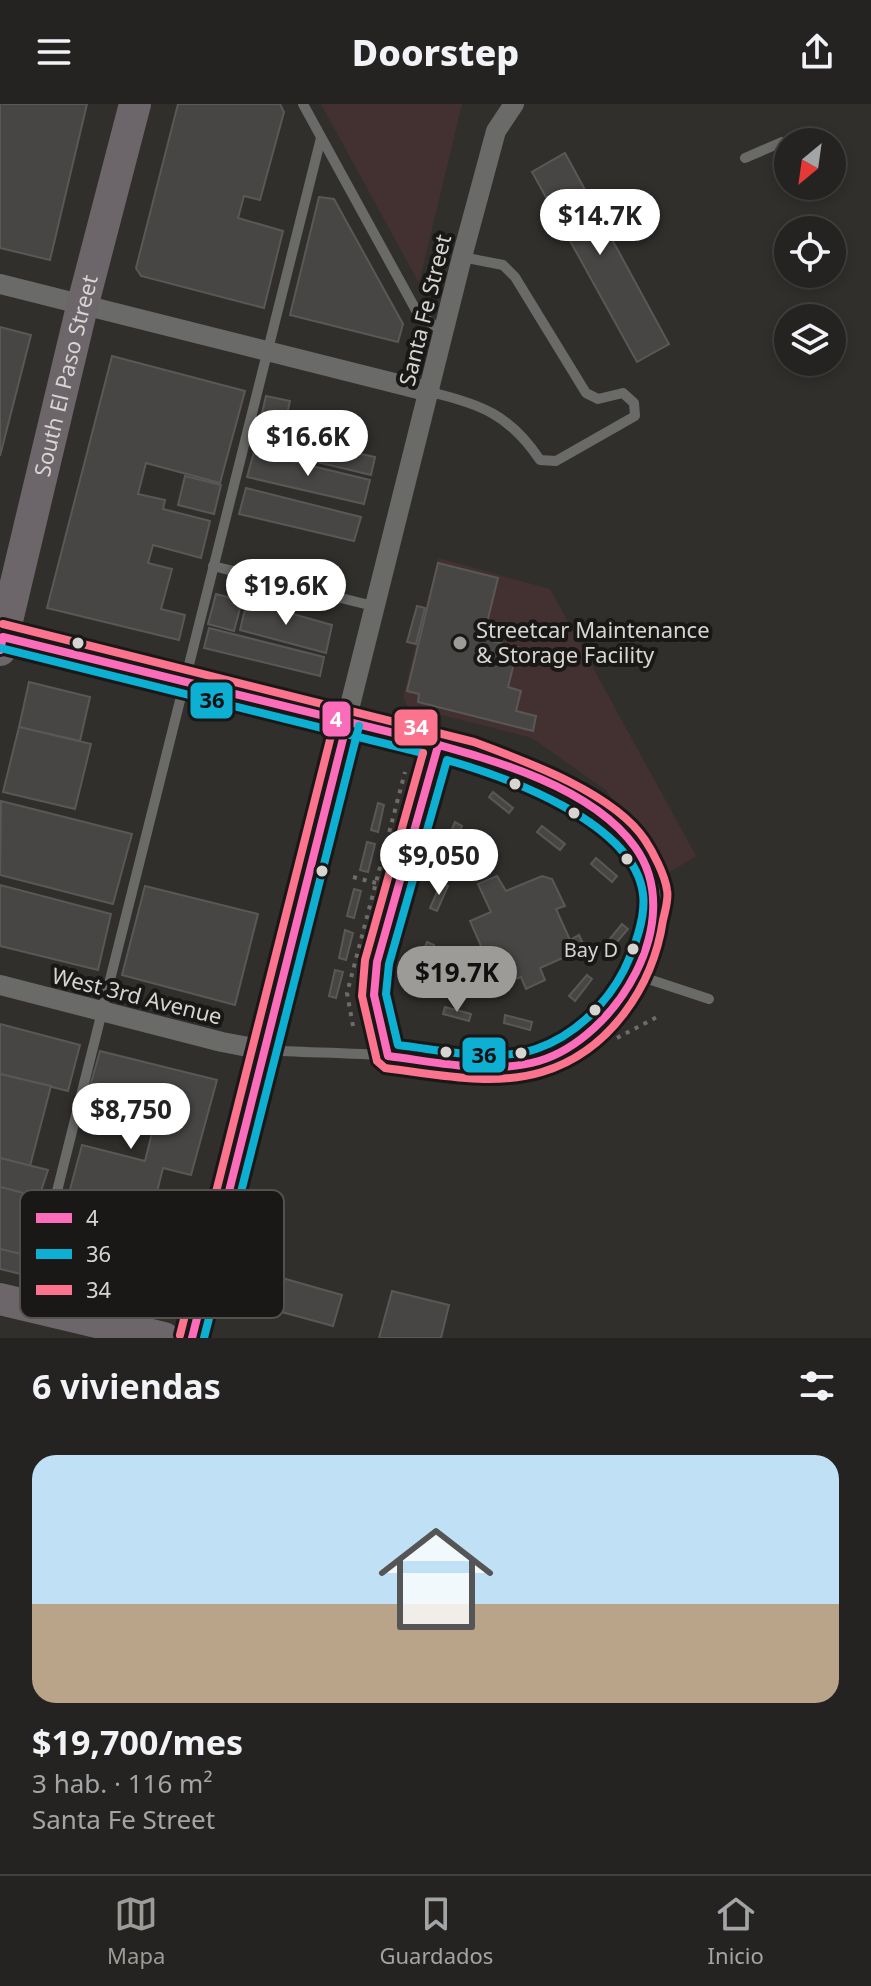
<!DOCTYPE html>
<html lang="es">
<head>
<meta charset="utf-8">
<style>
  body { margin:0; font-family:"Noto Sans",sans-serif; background:#2d2b2a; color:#f1f3f6; height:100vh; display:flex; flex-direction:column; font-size:30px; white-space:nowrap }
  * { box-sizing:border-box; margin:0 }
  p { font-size:26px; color:#a3a4a5 }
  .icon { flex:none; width:44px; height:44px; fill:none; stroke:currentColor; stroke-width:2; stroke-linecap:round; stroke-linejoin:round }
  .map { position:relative; height:1234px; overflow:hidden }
  .side { display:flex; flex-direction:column; background:#252321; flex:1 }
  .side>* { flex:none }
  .needle { width:52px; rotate:209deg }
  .fabs { position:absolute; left:774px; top:24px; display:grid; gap:16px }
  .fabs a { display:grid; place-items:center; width:72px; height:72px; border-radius:50%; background:#252321; box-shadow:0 4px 12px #0003,0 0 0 2px #42403f; font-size:40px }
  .price { position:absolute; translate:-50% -68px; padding:0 18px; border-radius:28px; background:#fff; color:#222; font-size:26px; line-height:52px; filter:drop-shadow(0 2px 4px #0008) }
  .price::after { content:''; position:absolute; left:50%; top:48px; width:24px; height:18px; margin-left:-12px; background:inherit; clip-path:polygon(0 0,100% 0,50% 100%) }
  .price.active { background:#9c9b98; color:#111 }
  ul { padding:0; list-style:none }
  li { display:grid; align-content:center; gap:16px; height:424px; padding:0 32px }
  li+li { border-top:2px solid #42403f }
  li span { display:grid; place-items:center; height:248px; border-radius:24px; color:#555 }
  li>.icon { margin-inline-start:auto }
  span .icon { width:144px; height:144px; fill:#fffc; stroke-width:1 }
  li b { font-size:34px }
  h2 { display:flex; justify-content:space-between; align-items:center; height:96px; padding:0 32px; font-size:34px }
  header { display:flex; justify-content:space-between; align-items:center; height:104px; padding:0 32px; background:#252321; font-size:36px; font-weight:800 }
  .dock { display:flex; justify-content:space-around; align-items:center; height:112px; border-top:2px solid #42403f; background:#252321; font-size:22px; color:#a3a4a5 }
  .dock a { display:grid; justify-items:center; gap:4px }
  .dock .active { color:#9c9b98 }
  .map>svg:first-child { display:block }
  .industrial { fill:#433131 }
  .building { fill:#484644; stroke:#5a5856; stroke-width:2 }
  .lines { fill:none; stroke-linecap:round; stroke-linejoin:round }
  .path { stroke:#6d6d6b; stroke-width:4; stroke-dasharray:4 6; stroke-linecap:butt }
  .lane { stroke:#6a6a68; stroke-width:10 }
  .street { stroke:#6a6a68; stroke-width:20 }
  .primary { stroke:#6c666a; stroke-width:32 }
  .bus-1-casing { stroke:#191816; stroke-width:14 }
  .bus-2-casing { stroke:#191816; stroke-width:14 }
  .bus-3-casing { stroke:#191816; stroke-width:14 }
  .bus-1 { stroke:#fb6dba; stroke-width:8 }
  .bus-2 { stroke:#0dafd3; stroke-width:8 }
  .bus-3 { stroke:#fc738d; stroke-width:8 }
  .bus-dot { fill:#d6d5d2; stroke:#191816; stroke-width:3 }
  .poi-dot { fill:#9c9b98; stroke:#191816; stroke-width:3 }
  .labels { text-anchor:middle; stroke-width:8; stroke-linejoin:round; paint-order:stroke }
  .bus-label { font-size:20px; fill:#d6d5d2; stroke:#191816; text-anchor:end }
  .street-label { font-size:22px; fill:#d6d5d2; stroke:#191816 }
  .poi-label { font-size:22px; fill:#d6d5d2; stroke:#191816; text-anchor:start }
  .key { fill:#191816; stroke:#52514e; stroke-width:2 }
  .key-label { font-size:22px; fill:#d6d5d2 }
  .line-badge { stroke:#191816; stroke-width:3 }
  .badge-label { font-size:22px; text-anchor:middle; font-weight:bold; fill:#fff }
  .pale-badge-label { font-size:22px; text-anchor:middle; font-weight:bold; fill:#111 }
</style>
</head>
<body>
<header><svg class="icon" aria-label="menu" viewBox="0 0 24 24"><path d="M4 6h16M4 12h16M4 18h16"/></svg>Doorstep<svg class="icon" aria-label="share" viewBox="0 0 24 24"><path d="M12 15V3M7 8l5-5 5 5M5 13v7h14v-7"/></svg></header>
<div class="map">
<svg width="871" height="1234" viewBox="0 0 871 1234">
  <rect width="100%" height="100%" fill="#312f2c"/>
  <g class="industrial">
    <path d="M321 0H462L419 179Z"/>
    <path d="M438 454 550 485 696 752 661 773 606 686 532 634 407 602 403 592Z"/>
  </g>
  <g class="building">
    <path d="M0 0H87L50 156 0 144Z"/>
    <path d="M178 0H280L284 8 260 96 244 92 238 114 283 127 264 204 141 172 136 164Z"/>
    <path d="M565 49 669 240 637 258 532 68Z"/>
    <path d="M319 93 334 95 403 220 398 238 290 211Z"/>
    <path d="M0 223 31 231 0 352Z"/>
    <path d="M112 252 245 287 220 379 146 359 138 390 165 396 163 405 210 417 201 454 153 441 148 459 172 465 161 505 185 511 179 536 47 504Z"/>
    <path d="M266 292 290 297 287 310 321 319 312 357 254 343Z"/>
    <path d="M323 332 363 342 361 350 375 353 371 371 317 358Z"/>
    <path d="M254 348 370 376 364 400 247 373Z"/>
    <path d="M185 372 221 381 214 410 178 401Z"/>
    <path d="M246 384 361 413 354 437 239 410Z"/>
    <path d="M438 459 498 474 483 535 518 543 508 583 521 587 516 607 536 612 533 627 418 598 419 590 407 587Z"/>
    <path d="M216 490 242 497 234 527 208 520Z"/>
    <path d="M247 497 332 521 326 549 240 526Z"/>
    <path d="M417 502 425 504 416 540 407 538Z"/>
    <path d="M209 524 324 553 320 572 204 544Z"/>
    <path d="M29 578 90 593 80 637 19 623Z"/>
    <path d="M19 623 91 640 75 705 3 688Z"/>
    <path d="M493 688 513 704 509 709 489 693Z"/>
    <path d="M1 697 132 730 113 800 0 771Z"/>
    <path d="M378 699 384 701 378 728 371 726Z"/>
    <path d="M455 718 462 722 451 747 444 744Z"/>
    <path d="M542 722 565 740 560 746 537 728Z"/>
    <path d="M367 738 375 740 368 768 360 766Z"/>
    <path d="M596 754 617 772 612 778 591 760Z"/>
    <path d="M497 772 506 787 542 772 552 775 565 802 556 805 570 836 579 831 585 844 540 864 545 876 526 885 521 873 493 883 481 863 489 860 470 817 491 808 478 780Z"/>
    <path d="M441 779 448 782 437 807 430 804Z"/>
    <path d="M0 781 111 810 98 866 0 842Z"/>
    <path d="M145 782 258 810 235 901 122 871Z"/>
    <path d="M354 785 361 787 354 814 347 812Z"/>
    <path d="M622 820 628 825 610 846 605 841Z"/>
    <path d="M345 826 353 829 346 856 339 854Z"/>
    <path d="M427 838 434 841 423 866 416 863Z"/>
    <path d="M335 866 343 868 336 894 329 892Z"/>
    <path d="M587 871 592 875 575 897 569 892Z"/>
    <path d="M445 903 471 910 469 917 443 910Z"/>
    <path d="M505 911 532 918 530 926 504 919Z"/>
    <path d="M0 920 80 941 68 987 0 970Z"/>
    <path d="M100 947 217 976 191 1071 163 1064 146 1131 114 1123 103 1162 53 1149 82 1041 145 1057 152 1029 82 1011Z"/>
    <path d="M0 970 51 982 30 1062 0 1054Z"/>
    <path d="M0 1054 48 1066 39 1093 0 1083Z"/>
    <path d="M0 1083 39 1093 25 1151 0 1145Z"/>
    <path d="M0 1145 25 1151 21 1170 0 1165Z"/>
    <path d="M275 1172 342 1191 333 1222 267 1204Z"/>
    <path d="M392 1187 449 1201 441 1234H379Z"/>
  </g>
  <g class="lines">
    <g class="path">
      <path d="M353 773 376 779"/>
      <path d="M353 922 347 889 405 668"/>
      <path d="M617 934 657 913"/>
    </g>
    <g class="lane">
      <path d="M303 0 417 208 443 228"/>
      <path d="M745 54 782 38"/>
      <path d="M430 288C481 300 510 311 540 356L556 357 635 312 634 299 623 289 598 295 586 289 515 173 503 161 462 153"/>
      <path d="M213 462 377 503"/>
      <path d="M636 871 709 895"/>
      <path d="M264 946C306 949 348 948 391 952 435 956 492 975 535 960 581 944 622 903 641 858 648 841 656 825 657 806 658 790 651 775 644 760 597 665 439 642 347 619"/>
      <path d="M388 952 374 891 377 858 438 642"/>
      <path d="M29 1199 321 34"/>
    </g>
    <g class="street">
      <path d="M0 180 430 288"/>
      <path d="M0 532 347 619"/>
      <path d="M0 881 222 938 264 946"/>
      <path d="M192 1234 462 153 496 27 514 0"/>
    </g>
    <g class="primary">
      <path id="s1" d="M0 546 81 207 135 0"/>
      <path d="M0 1195 164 1234"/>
    </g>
    <g class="bus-1-casing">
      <g id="bus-1">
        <path d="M0 546 3 533 410 633C482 653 589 679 635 743 688 816 616 934 539 957 491 971 436 958 388 952L374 891 377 858 438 642"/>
        <path d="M192 1234 347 619"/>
      </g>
    </g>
    <g class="bus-2-casing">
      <g id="bus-2">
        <path d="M0 544 423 649"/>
        <path d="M447 656C506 673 634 718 643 790 646 813 634 845 624 866 606 901 574 932 536 945 493 959 442 946 398 941L386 890 389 860Z"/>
        <path d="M204 1234 359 622"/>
      </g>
    </g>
    <g class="bus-3-casing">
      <g id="bus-3">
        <path d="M3 520 474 638C525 657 614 689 645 736 653 748 665 771 667 786 669 795 665 807 663 816 653 883 609 948 542 968 493 983 435 970 385 964L377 957 362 892 365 856 423 649"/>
        <path d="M180 1231 335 616"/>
      </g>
    </g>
    <use href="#bus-1" class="bus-1"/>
    <use href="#bus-2" class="bus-2"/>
    <use href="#bus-3" class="bus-3"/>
  </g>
  <g class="bus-dot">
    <circle cx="78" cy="539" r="7"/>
    <circle cx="515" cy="680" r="7"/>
    <circle cx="574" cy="709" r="7"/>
    <circle cx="627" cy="755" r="7"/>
    <circle cx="322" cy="767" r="7"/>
    <circle cx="633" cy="845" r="7"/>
    <circle cx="595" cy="906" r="7"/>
    <circle cx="446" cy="948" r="7"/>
    <circle cx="521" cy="949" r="7"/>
  </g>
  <circle class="poi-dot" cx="460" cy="539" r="8"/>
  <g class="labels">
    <g class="bus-label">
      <text x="618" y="853">Bay D</text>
    </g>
    <g class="street-label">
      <text transform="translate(425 206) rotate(-76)" y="8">Santa Fe Street</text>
      <text dy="8" stroke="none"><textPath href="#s1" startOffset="282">South El Paso Street</textPath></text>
      <text transform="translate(137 892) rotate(14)" y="8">West 3rd Avenue</text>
    </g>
    <g class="poi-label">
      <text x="476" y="534">Streetcar Maintenance<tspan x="476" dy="25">&amp; Storage Facility</tspan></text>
    </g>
  </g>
  <rect x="20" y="1086" width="264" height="128" rx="12" class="key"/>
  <rect x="36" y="1109" width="36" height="10" fill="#fb6dba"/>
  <rect x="36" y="1145" width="36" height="10" fill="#0dafd3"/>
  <rect x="36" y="1181" width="36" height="10" fill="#fc738d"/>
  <g class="key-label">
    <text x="86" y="1122">4</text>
    <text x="86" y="1158">36</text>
    <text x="86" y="1194">34</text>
  </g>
  <g class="line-badge">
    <rect x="189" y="577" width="45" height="39" rx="8" fill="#0dafd3"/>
    <rect x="321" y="596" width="31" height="38" rx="8" fill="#fb6dba"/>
    <rect x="393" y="604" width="46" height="39" rx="8" fill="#fc738d"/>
    <rect x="461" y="932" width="46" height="38" rx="8" fill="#0dafd3"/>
  </g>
  <g class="badge-label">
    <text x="336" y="623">4</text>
    <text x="416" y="631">34</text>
  </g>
  <g class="pale-badge-label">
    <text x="212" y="604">36</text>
    <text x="484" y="959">36</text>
  </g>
</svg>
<div class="fabs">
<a><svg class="needle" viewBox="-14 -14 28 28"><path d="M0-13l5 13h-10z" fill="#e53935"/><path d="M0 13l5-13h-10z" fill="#a3a4a5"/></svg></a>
<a><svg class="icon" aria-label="locate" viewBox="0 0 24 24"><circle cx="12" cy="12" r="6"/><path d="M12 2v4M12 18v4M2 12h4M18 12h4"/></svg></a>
<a><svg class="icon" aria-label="layers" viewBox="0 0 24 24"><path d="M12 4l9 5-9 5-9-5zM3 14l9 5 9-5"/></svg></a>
</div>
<b class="price" style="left:600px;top:153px">$14.7K</b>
<b class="price" style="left:308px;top:374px">$16.6K</b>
<b class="price" style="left:286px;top:523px">$19.6K</b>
<b class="price" style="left:439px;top:793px">$9,050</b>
<b class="price active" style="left:457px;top:910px">$19.7K</b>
<b class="price" style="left:131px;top:1047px">$8,750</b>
</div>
<section class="side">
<h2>6 viviendas<svg class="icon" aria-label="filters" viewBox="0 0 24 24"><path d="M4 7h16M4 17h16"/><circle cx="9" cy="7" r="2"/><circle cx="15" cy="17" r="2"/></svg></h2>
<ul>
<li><span style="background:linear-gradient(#bfe0f5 60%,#b9a48a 0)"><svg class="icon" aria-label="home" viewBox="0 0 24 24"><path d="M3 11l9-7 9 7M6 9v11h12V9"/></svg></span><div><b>$19,700/mes</b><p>3 hab. · 116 m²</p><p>Santa Fe Street</p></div></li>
</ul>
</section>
<nav class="dock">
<a class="active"><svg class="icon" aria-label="map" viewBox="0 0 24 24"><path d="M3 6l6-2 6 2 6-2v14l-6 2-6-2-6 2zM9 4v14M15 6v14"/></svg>Mapa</a>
<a><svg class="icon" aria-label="saved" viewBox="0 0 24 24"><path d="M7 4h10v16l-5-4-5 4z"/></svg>Guardados</a>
<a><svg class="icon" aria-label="home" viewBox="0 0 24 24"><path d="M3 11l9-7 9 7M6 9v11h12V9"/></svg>Inicio</a>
</nav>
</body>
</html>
